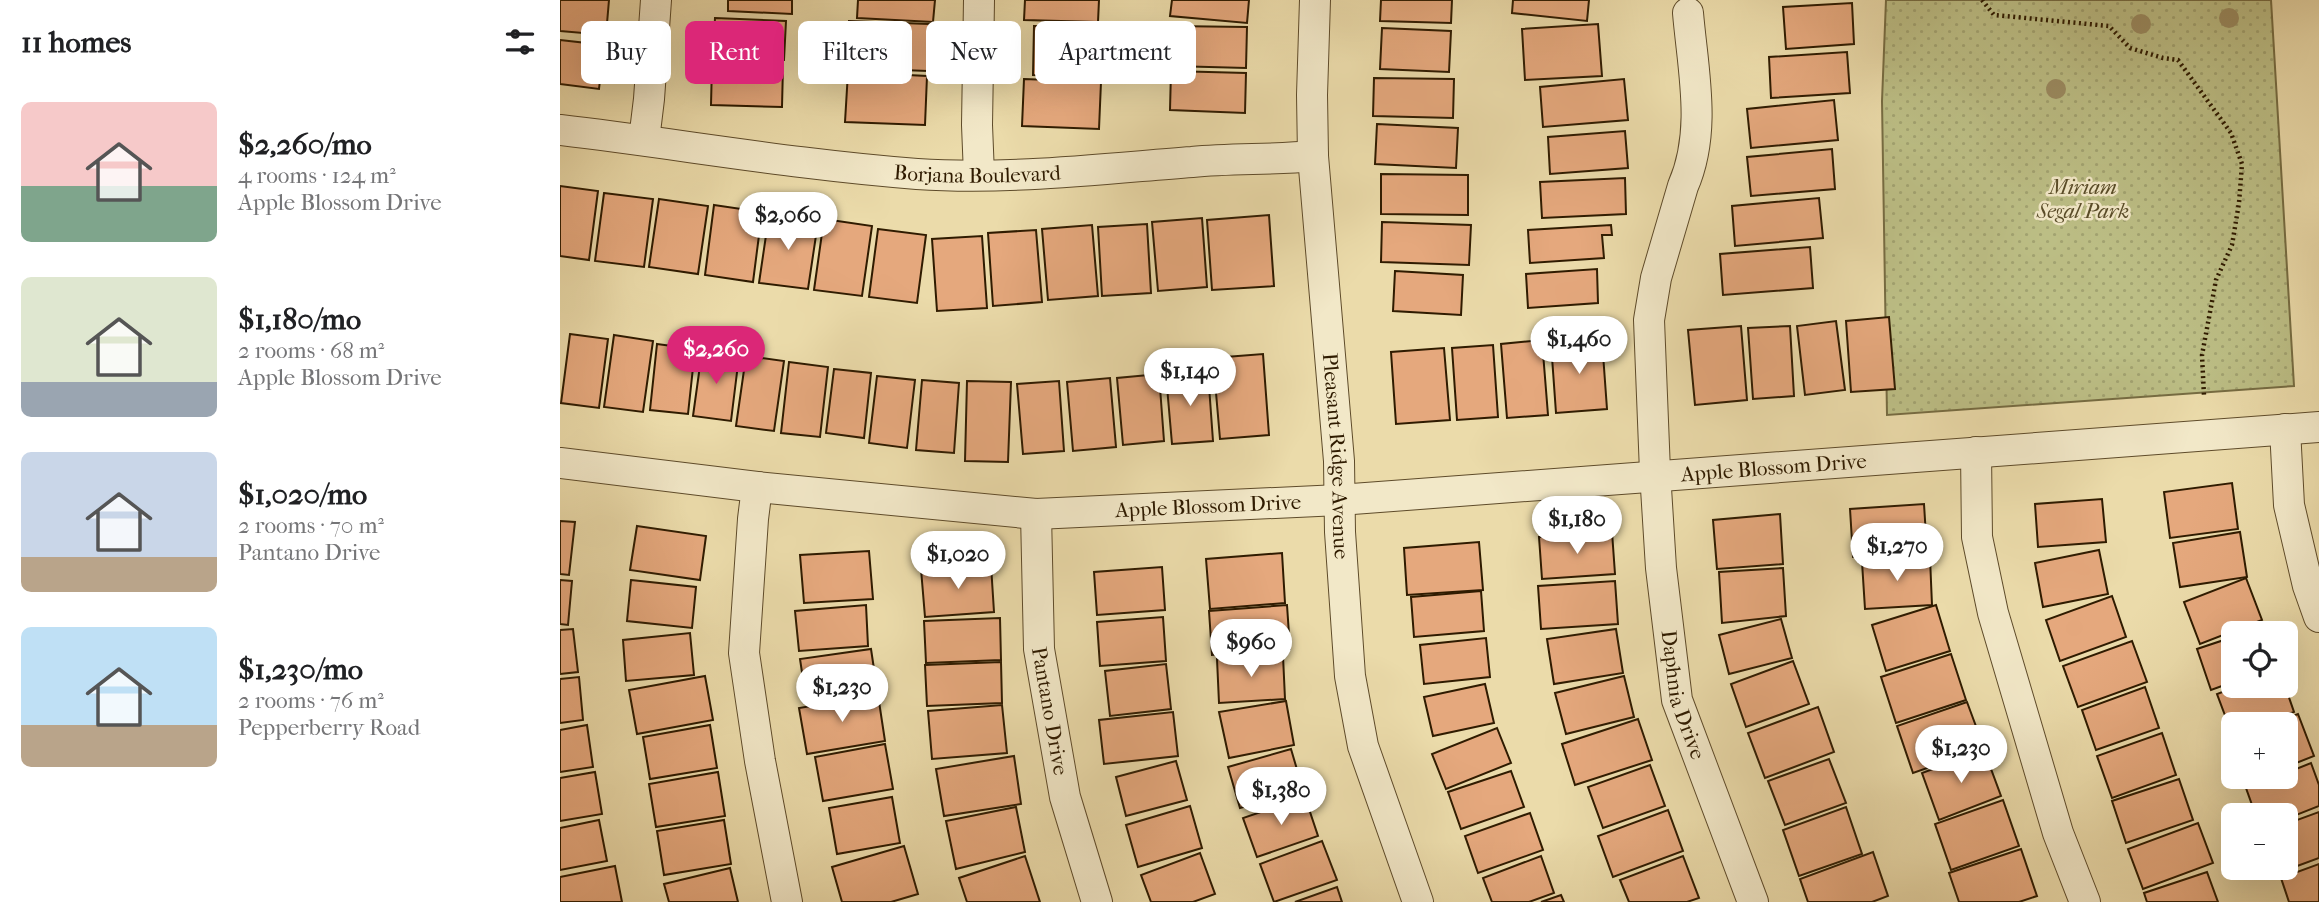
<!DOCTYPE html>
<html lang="en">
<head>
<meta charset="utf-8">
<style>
  body { margin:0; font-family:"IM FELL French Canon",serif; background:#f6f6f6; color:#202124; height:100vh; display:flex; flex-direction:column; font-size:26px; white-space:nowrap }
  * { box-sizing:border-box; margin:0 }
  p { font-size:23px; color:#757577 }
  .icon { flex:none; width:38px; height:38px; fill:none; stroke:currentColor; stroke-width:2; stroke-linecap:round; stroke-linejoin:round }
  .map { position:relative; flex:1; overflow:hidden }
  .drawer { display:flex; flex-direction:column; background:#fff; width:560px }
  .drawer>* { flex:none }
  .hud { position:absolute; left:21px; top:21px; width:665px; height:63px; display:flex; gap:14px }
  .tools { position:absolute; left:1661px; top:621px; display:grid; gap:14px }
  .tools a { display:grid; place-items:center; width:77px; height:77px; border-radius:10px; background:#fff; box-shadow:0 7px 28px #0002; font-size:35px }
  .price { position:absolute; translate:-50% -60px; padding:0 16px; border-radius:24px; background:#fff; color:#222; font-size:23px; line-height:46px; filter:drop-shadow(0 2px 4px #0008) }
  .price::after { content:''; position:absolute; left:50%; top:42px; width:21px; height:16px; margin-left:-10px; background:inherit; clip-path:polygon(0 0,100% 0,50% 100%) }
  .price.active { background:#db2777; color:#fff }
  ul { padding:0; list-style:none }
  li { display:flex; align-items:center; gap:21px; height:175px; padding:0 21px }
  li span { display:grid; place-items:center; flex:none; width:196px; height:140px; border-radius:10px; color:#555 }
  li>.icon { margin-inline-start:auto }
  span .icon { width:84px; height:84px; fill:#fffc; stroke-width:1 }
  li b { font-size:30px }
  h2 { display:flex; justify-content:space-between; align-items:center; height:84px; padding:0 21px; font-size:30px }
  .tag { padding:0 24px; border-radius:10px; background:#fff; box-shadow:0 7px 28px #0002; font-size:24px; line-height:63px }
  .tag.active { background:#db2777; color:#fff }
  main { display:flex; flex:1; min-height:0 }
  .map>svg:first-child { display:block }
  .grass { fill:url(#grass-dots); stroke:#766c42; stroke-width:2 }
  .building { fill:#e5a87d; stroke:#2f1b00; stroke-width:2 }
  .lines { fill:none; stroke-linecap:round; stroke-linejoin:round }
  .minor-casing { stroke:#5e4b2a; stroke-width:32 }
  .path { stroke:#2f1b00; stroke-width:4.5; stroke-dasharray:2 3.5; stroke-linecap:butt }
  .minor { stroke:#f2e8c8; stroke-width:30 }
  .tree { fill:#9b8c62 }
  .labels { text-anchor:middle; stroke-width:5; stroke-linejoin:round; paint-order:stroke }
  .street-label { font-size:21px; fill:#2f1b00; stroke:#f2e8c8 }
  .park-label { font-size:21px; font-style:italic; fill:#594c28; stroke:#f2e8c8 }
</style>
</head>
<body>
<main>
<section class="drawer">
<h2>11 homes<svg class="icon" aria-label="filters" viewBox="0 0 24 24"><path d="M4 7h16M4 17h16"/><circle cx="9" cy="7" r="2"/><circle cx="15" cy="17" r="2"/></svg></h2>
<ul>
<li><span style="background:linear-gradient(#f6c9c9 60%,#7fa58c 0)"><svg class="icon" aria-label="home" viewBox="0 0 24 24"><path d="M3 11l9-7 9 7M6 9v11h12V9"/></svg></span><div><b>$2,260/mo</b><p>4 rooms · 124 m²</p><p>Apple Blossom Drive</p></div></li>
<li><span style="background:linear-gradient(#dfe7d0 75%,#9aa5b1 0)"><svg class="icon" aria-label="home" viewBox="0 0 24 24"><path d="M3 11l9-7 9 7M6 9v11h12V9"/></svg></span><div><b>$1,180/mo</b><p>2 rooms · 68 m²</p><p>Apple Blossom Drive</p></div></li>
<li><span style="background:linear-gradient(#c9d6e8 75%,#b9a48a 0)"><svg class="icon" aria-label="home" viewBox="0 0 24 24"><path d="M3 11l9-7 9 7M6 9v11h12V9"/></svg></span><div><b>$1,020/mo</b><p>2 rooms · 70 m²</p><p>Pantano Drive</p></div></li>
<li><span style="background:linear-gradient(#bfe0f5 70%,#b9a48a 0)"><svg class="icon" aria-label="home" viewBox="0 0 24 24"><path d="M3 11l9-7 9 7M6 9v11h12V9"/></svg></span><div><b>$1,230/mo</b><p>2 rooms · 76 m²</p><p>Pepperberry Road</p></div></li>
</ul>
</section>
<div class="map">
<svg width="1759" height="902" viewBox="0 0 1759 902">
  <defs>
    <pattern id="grass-dots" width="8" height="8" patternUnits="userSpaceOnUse" patternTransform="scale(1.75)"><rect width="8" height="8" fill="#bcbe85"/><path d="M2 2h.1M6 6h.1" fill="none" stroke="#a2a371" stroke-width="1.8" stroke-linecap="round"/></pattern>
  </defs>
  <rect width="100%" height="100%" fill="#ebdbaa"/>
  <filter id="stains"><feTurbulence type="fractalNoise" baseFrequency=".00286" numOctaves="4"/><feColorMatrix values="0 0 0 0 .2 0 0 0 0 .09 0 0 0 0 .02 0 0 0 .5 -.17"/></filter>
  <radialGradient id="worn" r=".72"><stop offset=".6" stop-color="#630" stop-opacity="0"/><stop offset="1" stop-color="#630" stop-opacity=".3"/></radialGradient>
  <path class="grass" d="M1326 0H1711L1734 386 1327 415 1322 101Z"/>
  <g class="building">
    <path d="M0 0H49L46 35 0 31Z"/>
    <path d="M168 0H232V14L168 11Z"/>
    <path d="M298 0H375L373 22 297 18Z"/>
    <path d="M465 0H539L538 22 464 20Z"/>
    <path d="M612 0H689L687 23 610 16Z"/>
    <path d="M821 0H892L891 23 820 21Z"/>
    <path d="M953 0H1029L1027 21 952 13Z"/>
    <path d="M1292 3 1294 44 1226 49 1223 7Z"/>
    <path d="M155 18 226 21 224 60 153 57Z"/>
    <path d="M289 21 369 24 368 71 288 68Z"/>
    <path d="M1038 24 1042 76 965 80 962 29Z"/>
    <path d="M474 26 536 27 535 77 473 75Z"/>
    <path d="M612 26 687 27 686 68 612 66Z"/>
    <path d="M822 28 891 31 889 72 820 69Z"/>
    <path d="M0 40 44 45 39 89 0 84Z"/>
    <path d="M1287 52 1290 93 1211 98 1209 57Z"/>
    <path d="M152 64 223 66 222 107 151 105Z"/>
    <path d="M611 71 686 73 685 113 610 110Z"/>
    <path d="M288 72 367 76 365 125 285 122Z"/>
    <path d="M814 78 894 79 893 118 813 116Z"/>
    <path d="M464 79 541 82 539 129 462 126Z"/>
    <path d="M1064 79 1068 120 983 127 980 87Z"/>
    <path d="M1274 100 1278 140 1191 148 1187 109Z"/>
    <path d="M817 124 898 128 896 168 815 164Z"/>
    <path d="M1065 131 1068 168 990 174 988 137Z"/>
    <path d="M1272 149 1275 189 1191 196 1187 157Z"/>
    <path d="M821 174 908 175V215L821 214Z"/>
    <path d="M1065 178 1066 214 982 218 980 182Z"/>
    <path d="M0 186 38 191 29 260 0 256Z"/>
    <path d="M44 193 93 199 84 267 35 261Z"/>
    <path d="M1259 198 1263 238 1175 246 1172 206Z"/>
    <path d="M99 199 148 206 138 274 89 267Z"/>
    <path d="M154 205 202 212 193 282 145 275Z"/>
    <path d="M209 215 258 222 248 289 199 283Z"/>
    <path d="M709 215 714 286 652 290 647 220Z"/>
    <path d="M642 218 647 287 598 291 592 222Z"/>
    <path d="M264 219 312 226 302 296 254 290Z"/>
    <path d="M822 222 911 225 909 265 821 262Z"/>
    <path d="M587 224 591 293 542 296 538 227Z"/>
    <path d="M532 225 538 296 488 300 482 229Z"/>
    <path d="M1051 225 1052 235H1042L1044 258 970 263 968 230Z"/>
    <path d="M318 229 366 235 357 303 309 297Z"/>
    <path d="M476 230 482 302 433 306 428 233Z"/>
    <path d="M422 236 427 308 377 311 372 239Z"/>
    <path d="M1250 247 1253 288 1163 295 1160 254Z"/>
    <path d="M1037 269 1038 303 968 308 966 274Z"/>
    <path d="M835 271 903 275 901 315 833 311Z"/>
    <path d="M1329 317 1335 389 1291 392 1286 321Z"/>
    <path d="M1276 321 1285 390 1245 395 1237 326Z"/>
    <path d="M1181 326 1187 400 1135 405 1128 330Z"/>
    <path d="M1230 326 1234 396 1193 399 1188 328Z"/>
    <path d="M10 334 48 339 39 408 1 403Z"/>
    <path d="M54 335 93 341 83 412 44 407Z"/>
    <path d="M982 340 988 415 947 418 941 344Z"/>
    <path d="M1042 340 1047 409 996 413 991 343Z"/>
    <path d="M97 344 135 349 128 414 90 410Z"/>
    <path d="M933 345 938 417 897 420 892 348Z"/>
    <path d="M884 348 890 420 836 424 831 352Z"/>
    <path d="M142 351 179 356 171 421 133 416Z"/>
    <path d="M703 354 709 435 660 439 653 358Z"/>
    <path d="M186 356 224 361 214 431 176 426Z"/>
    <path d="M229 362 268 367 260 437 221 433Z"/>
    <path d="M274 369 311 373 304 438 266 433Z"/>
    <path d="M648 372 653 441 612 444 606 375Z"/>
    <path d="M599 374 604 441 563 445 557 378Z"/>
    <path d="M317 376 355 380 347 448 309 443Z"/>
    <path d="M550 378 556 447 513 451 507 382Z"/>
    <path d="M362 380 399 383 394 453 356 450Z"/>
    <path d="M407 381 451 382 448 462 405 461Z"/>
    <path d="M499 381 504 451 463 454 457 384Z"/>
    <path d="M1672 483 1678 529 1610 538 1604 492Z"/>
    <path d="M1542 499 1546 542 1478 547 1475 504Z"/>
    <path d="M1364 504 1367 552 1293 557 1290 509Z"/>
    <path d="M1220 514 1223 564 1157 569 1153 520Z"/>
    <path d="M0 521 15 522 9 575 0 574Z"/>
    <path d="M77 526 146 536 140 580 70 570Z"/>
    <path d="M1052 532 1055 574 982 579 979 537Z"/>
    <path d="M1680 532 1687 577 1620 587 1613 543Z"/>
    <path d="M919 542 923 590 847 595 844 548Z"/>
    <path d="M1539 550 1548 594 1483 607 1475 563Z"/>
    <path d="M309 551 313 599 244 603 240 555Z"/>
    <path d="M722 553 725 603 650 609 646 559Z"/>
    <path d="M1370 558 1372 605 1305 609 1302 562Z"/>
    <path d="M431 565 434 612 365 617 361 569Z"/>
    <path d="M602 567 605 610 537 615 534 572Z"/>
    <path d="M1223 568 1226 616 1162 623 1159 572Z"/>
    <path d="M1686 578 1702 620 1640 644 1624 602Z"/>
    <path d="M0 580 12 581 8 625 0 624Z"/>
    <path d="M71 580 136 587 132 628 67 621Z"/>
    <path d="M1055 581 1058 624 981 629 978 586Z"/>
    <path d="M921 591 924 631 854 637 851 597Z"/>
    <path d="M1552 596 1566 637 1500 661 1486 620Z"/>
    <path d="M306 605 308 646 239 651 235 611Z"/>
    <path d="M727 605 730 649 652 655 649 611Z"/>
    <path d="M1376 605 1390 651 1326 671 1312 625Z"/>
    <path d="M603 617 606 661 540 666 537 622Z"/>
    <path d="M440 618 441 660 366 663 364 621Z"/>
    <path d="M1221 619 1232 658 1169 674 1159 635Z"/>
    <path d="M1705 625 1708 634H1682Z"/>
    <path d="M13 629 18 672 0 674V630Z"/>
    <path d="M1056 629 1063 673 994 684 987 639Z"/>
    <path d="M130 633 134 675 66 681 63 640Z"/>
    <path d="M1673 637V682L1651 690 1637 649Z"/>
    <path d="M926 638 930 677 864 684 860 645Z"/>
    <path d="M1572 641 1587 682 1518 707 1503 666Z"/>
    <path d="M311 649 317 689 246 699 240 659Z"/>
    <path d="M1391 654 1406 700 1336 723 1321 677Z"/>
    <path d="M723 656 725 699 659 703 657 659Z"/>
    <path d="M1233 661 1249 704 1186 727 1171 684Z"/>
    <path d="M441 662 442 703 367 706 365 665Z"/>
    <path d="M606 664 611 709 550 716 545 671Z"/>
    <path d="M145 676 153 720 77 734 69 690Z"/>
    <path d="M1064 676 1074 717 1006 734 995 693Z"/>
    <path d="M19 677 23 720 0 723V679Z"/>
    <path d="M925 684 934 723 873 736 864 697Z"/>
    <path d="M1678 686H1725L1734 712 1699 724H1673L1672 734 1657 694Z"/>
    <path d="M1585 687 1599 728 1536 750 1522 710Z"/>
    <path d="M318 695 325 741 247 754 239 708Z"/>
    <path d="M726 701 734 745 669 758 659 712Z"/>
    <path d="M1407 702 1424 748 1353 773 1337 726Z"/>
    <path d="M442 705 447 753 372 759 368 711Z"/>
    <path d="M1258 707 1274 752 1205 778 1188 733Z"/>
    <path d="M613 712 618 756 544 764 539 720Z"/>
    <path d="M1738 714 1754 756 1726 767V724H1711Z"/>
    <path d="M1078 719 1092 760 1015 785 1002 744Z"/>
    <path d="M27 725 33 767 0 772V730Z"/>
    <path d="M150 725 157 768 90 779 83 737Z"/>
    <path d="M937 728 951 763 886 789 872 754Z"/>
    <path d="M1602 733 1616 775 1552 798 1537 756Z"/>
    <path d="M325 744 333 789 263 801 255 757Z"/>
    <path d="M731 749 743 790 680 808 668 767Z"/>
    <path d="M1424 750 1441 796 1379 820 1362 773Z"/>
    <path d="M454 756 461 804 384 816 376 769Z"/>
    <path d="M1269 759 1286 803 1225 825 1208 781Z"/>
    <path d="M616 761 627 800 566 816 556 777Z"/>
    <path d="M1751 763 1759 785V806L1726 819V816H1696L1686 788 1715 777H1726V773Z"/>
    <path d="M1090 765 1105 806 1043 828 1028 787Z"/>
    <path d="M951 771 964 807 901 829 888 792Z"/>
    <path d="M35 772 42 814 0 821V778Z"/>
    <path d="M158 772 165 816 96 827 89 784Z"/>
    <path d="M1619 779 1633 820 1566 843 1552 801Z"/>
    <path d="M332 797 340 843 277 854 269 808Z"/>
    <path d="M745 797 758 836 697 857 683 818Z"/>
    <path d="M1443 800 1459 846 1391 870 1375 824Z"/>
    <path d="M630 806 642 848 578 867 566 825Z"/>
    <path d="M456 807 465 852 396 869 386 821Z"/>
    <path d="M1286 807 1302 854 1239 876 1223 830Z"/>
    <path d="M1108 810 1123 851 1053 877 1038 836Z"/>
    <path d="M1759 812V858L1718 873 1716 868H1726V824Z"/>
    <path d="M970 813 983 850 918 873 905 836Z"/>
    <path d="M39 820 47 861 0 870V828Z"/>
    <path d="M164 820 171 864 104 875 97 831Z"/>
    <path d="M1638 823 1653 863 1583 889 1568 849Z"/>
    <path d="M762 841 777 880 714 902 700 864Z"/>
    <path d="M344 846 358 894 331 902H282L272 867Z"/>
    <path d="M1461 849 1477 896 1459 902H1399L1389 873Z"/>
    <path d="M1313 852 1328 896 1312 902H1248L1240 879Z"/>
    <path d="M640 853 655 894 633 902H591L581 875Z"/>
    <path d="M465 856 480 902H407L399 878Z"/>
    <path d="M981 856 994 893 969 902H932L923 878Z"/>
    <path d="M1123 856 1139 898 1127 902H1069L1060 880Z"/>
    <path d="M1759 864V902H1729L1721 878Z"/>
    <path d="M55 866 62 902H0V877Z"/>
    <path d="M170 868 178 902H109L104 884Z"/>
    <path d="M1647 872 1658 902H1587L1584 893Z"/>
    <path d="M777 887 782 902H735Z"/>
    <path d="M1001 895 1004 902H981Z"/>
  </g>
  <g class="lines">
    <g class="minor-casing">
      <g id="minor">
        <path d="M419 0 417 125 419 175"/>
        <path id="s1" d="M755 0 752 95 753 156 779 461 780 532 790 676 803 746 858 902"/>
        <path id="s2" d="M1128 13C1133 71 1147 131 1123 186L1096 278 1089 320 1095 472 1101 568 1117 700 1193 902"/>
        <path id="s3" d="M0 130C119 144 237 165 357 174 448 180 541 169 632 162 672 158 713 160 753 156"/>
        <path d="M84 140 89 99 96 0"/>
        <path d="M1725 429 1729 505 1748 586 1759 617"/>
        <path d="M1416 452 1417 537 1433 613 1498 833 1525 902"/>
        <path id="s4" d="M0 463 197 487 476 514 779 500 1759 427"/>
        <path d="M197 487 193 519 184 653 200 761 227 902"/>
        <path id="s5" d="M476 514 479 649 505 797 537 902"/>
      </g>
    </g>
    <path class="path" d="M1422 0 1434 15 1549 26 1570 48 1603 58 1618 60 1671 133 1682 164 1679 203 1672 245 1656 280 1642 355 1644 396"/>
    <use href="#minor" class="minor"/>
  </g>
  <g class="tree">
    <circle cx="1669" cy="18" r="10"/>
    <circle cx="1581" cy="24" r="10"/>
    <circle cx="1496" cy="89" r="10"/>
  </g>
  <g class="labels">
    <g class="street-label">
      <text dy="7" stroke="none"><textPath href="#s3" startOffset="420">Borjana Boulevard</textPath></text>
      <text dy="7" stroke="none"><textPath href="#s1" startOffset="457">Pleasant Ridge Avenue</textPath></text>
      <text dy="7" stroke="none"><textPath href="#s4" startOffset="1218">Apple Blossom Drive</textPath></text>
      <text dy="7" stroke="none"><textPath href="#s4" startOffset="651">Apple Blossom Drive</textPath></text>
      <text dy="7" stroke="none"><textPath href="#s2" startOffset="691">Daphnia Drive</textPath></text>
      <text dy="7" stroke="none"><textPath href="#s5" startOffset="198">Pantano Drive</textPath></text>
    </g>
    <g class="park-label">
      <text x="1523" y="194">Miriam<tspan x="1523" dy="24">Segal Park</tspan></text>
    </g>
  </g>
  <rect width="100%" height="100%" filter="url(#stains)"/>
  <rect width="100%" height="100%" fill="url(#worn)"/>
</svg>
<div class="tools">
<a><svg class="icon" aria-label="locate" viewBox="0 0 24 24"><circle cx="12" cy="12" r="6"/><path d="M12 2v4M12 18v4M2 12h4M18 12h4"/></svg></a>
<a>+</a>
<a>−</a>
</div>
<b class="price" style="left:228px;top:252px">$2,060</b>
<b class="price" style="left:1019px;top:376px">$1,460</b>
<b class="price active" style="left:156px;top:386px">$2,260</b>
<b class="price" style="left:630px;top:408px">$1,140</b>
<b class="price" style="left:1017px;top:556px">$1,180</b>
<b class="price" style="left:1337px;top:583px">$1,270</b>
<b class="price" style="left:398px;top:591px">$1,020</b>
<b class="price" style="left:691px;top:679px">$960</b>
<b class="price" style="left:282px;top:724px">$1,230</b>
<b class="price" style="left:1401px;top:785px">$1,230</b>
<b class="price" style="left:721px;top:827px">$1,380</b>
<div class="hud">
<a class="tag">Buy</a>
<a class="tag active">Rent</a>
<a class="tag">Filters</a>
<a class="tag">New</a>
<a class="tag">Apartment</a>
</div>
</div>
</main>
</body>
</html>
